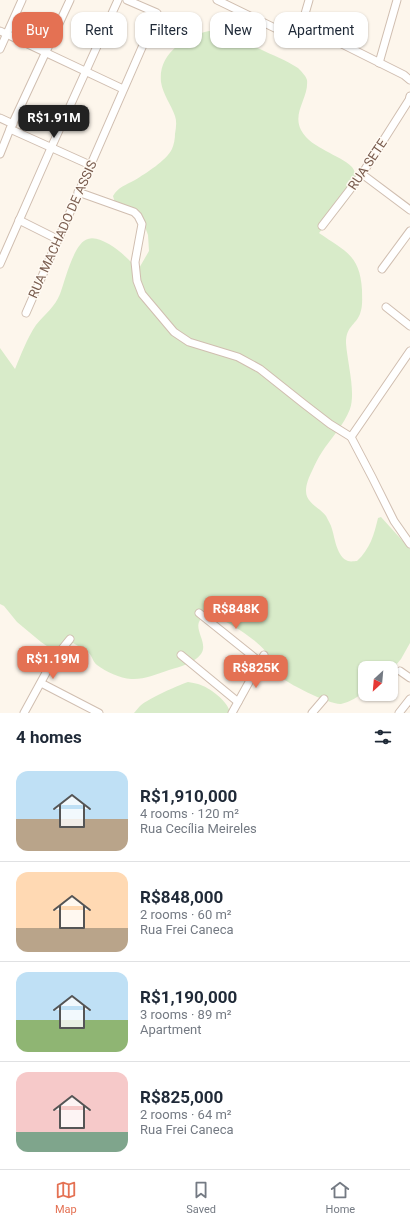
<!DOCTYPE html>
<html lang="en">
<head>
<meta charset="utf-8">
<style>
  body { margin:0; font-family:Roboto,sans-serif; background:#f6f6f7; color:#1f2937; height:100vh; display:flex; flex-direction:column; font-size:15px; white-space:nowrap }
  * { box-sizing:border-box; margin:0 }
  p { font-size:13px; color:#747a83 }
  .icon { flex:none; width:22px; height:22px; fill:none; stroke:currentColor; stroke-width:2; stroke-linecap:round; stroke-linejoin:round }
  .map { position:relative; height:713px; overflow:hidden }
  .sheet { display:flex; flex-direction:column; background:#fff; flex:1 }
  .sheet>* { flex:none }
  .top-card { position:absolute; left:12px; top:12px; width:386px; height:36px; display:flex; gap:8px }
  .needle { width:26px; rotate:206deg }
  .buttons { position:absolute; left:358px; top:661px; display:grid; gap:8px }
  .buttons a { display:grid; place-items:center; width:40px; height:40px; border-radius:8px; background:#fff; box-shadow:0 1px 3px #0004; font-size:20px }
  .price { position:absolute; translate:-50% -34px; padding:0 9px; border-radius:8px; background:#e47153; color:#fff; font-size:13px; line-height:26px; filter:drop-shadow(0 1px 2px #0008) }
  .price::after { content:''; position:absolute; left:50%; top:24px; width:12px; height:9px; margin-left:-6px; background:inherit; clip-path:polygon(0 0,100% 0,50% 100%) }
  .price.active { background:#222; color:#fff }
  ul { padding:0; list-style:none }
  li { display:flex; align-items:center; gap:12px; height:100px; padding:0 16px }
  li+li { border-top:1px solid #e0e1e3 }
  li span { display:grid; place-items:center; flex:none; width:112px; height:80px; border-radius:12px; color:#555 }
  li>.icon { margin-inline-start:auto }
  span .icon { width:48px; height:48px; fill:#fffc; stroke-width:1 }
  li b { font-size:17px }
  h2 { display:flex; justify-content:space-between; align-items:center; height:48px; padding:0 16px; font-size:17px }
  .tag { padding:0 14px; border-radius:12px; background:#fff; box-shadow:0 1px 3px #0004; font-size:14px; line-height:36px }
  .tag.active { background:#e47153; color:#fff }
  .menu { display:flex; justify-content:space-around; align-items:center; height:56px; border-top:1px solid #e0e1e3; background:#fff; font-size:11px; color:#747a83 }
  .menu a { display:grid; justify-items:center; gap:2px }
  .menu .active { color:#e47153 }
  .map>svg:first-child { display:block }
  .green { fill:#d8ebc9 }
  .lines { fill:none; stroke-linecap:round; stroke-linejoin:round }
  .street-casing { stroke:#d0beb0; stroke-width:9 }
  .street { stroke:#fff; stroke-width:7 }
  .labels { text-anchor:middle; stroke-width:3; stroke-linejoin:round; paint-order:stroke }
  .street-label { font-size:13px; fill:#795c4e; stroke:#fffaf3 }
</style>
</head>
<body>
<div class="map">
<svg width="410" height="713" viewBox="0 0 410 713">
  <rect width="100%" height="100%" fill="#fdf6ec"/>
  <g class="green">
    <path d="M209 31C213 32 217 32 221 32 234 36 247 43 260 49 272 55 286 60 298 68 301 71 306 76 307 80 309 98 292 112 301 130 306 140 317 146 326 151 335 156 345 160 352 167 367 187 331 219 319 233 345 251 360 255 362 290 362 298 363 306 360 314 355 326 346 326 346 343 347 361 356 392 350 409 344 425 331 438 322 452 318 458 315 464 312 471 309 477 306 484 306 491 306 503 319 507 326 516 328 520 331 525 332 529 335 539 337 557 348 561 351 562 355 561 357 561 370 549 374 535 378 518L381 517 410 549V643L401 659 391 671V668H365V691C358 697 350 702 341 704 330 705 286 683 278 675 271 668 270 658 265 651 259 642 236 627 226 622 219 618 207 612 201 619 192 628 209 643 201 654 194 663 180 667 169 670 157 674 143 680 131 679 120 678 106 672 97 665 93 662 92 656 89 653 84 649 78 646 73 643L60 655 41 642 17 622 4 606 0 604V348L15 369C21 355 27 338 36 325 45 314 55 307 60 294 65 281 74 242 88 239 100 235 120 251 128 259 131 262 135 267 138 270L149 251 148 235 145 227 135 217 115 203 113 196C118 187 126 185 135 180 146 173 166 161 172 149 174 144 175 139 175 134 176 128 177 122 175 116 171 104 163 95 161 82 158 54 185 36 209 31Z"/>
    <path d="M188 682C192 683 195 683 198 684 209 687 229 702 230 713H134C136 711 138 708 140 706 149 698 177 686 188 682Z"/>
  </g>
  <g class="lines">
    <g class="street-casing">
      <g id="street">
        <path d="M217 0 281 31C290 33 292 32 301 31 309 31 316 33 324 35L404 75 410 80"/>
        <path d="M0 31 123 89"/>
        <path d="M300 31 309 0"/>
        <path d="M0 49 22 0"/>
        <path d="M379 63 397 0"/>
        <path d="M0 118 13 124"/>
        <path d="M10 129 90 165"/>
        <path d="M0 154 10 129 70 0"/>
        <path d="M362 174 410 210"/>
        <path d="M78 192 134 212 138 216 142 224 135 262 137 281 142 294 174 332 189 342 238 357 260 369 304 404 330 424 351 437 372 477 394 521 410 544"/>
        <path d="M19 220 57 239"/>
        <path d="M322 226 362 174 409 100 410 96"/>
        <path d="M0 264 51 148 118 0"/>
        <path d="M382 269 410 231"/>
        <path d="M386 307 410 326"/>
        <path d="M26 313 157 13 127 0"/>
        <path d="M351 437 410 351"/>
        <path d="M199 613 260 662"/>
        <path d="M181 655 238 702"/>
        <path d="M400 671 410 678"/>
        <path d="M41 683 99 713"/>
        <path d="M24 713 53 660 70 639"/>
        <path d="M232 713 264 655"/>
        <path d="M312 713 324 699"/>
        <path d="M399 713 410 699"/>
      </g>
    </g>
    <use href="#street" class="street"/>
  </g>
  <g class="labels">
    <g class="street-label">
      <text transform="translate(367 164) rotate(-56)" y="5">RUA SETE</text>
      <text transform="translate(62 229) rotate(-66)" y="5">RUA MACHADO DE ASSIS</text>
    </g>
  </g>
</svg>
<div class="buttons">
<a><svg class="needle" viewBox="-14 -14 28 28"><path d="M0-13l5 13h-10z" fill="#e53935"/><path d="M0 13l5-13h-10z" fill="#747a83"/></svg></a>
</div>
<b class="price active" style="left:54px;top:139px">R$1.91M</b>
<b class="price" style="left:236px;top:630px">R$848K</b>
<b class="price" style="left:53px;top:680px">R$1.19M</b>
<b class="price" style="left:256px;top:689px">R$825K</b>
<div class="top-card">
<a class="tag active">Buy</a>
<a class="tag">Rent</a>
<a class="tag">Filters</a>
<a class="tag">New</a>
<a class="tag">Apartment</a>
</div>
</div>
<section class="sheet">
<h2>4 homes<svg class="icon" aria-label="filters" viewBox="0 0 24 24"><path d="M4 7h16M4 17h16"/><circle cx="9" cy="7" r="2"/><circle cx="15" cy="17" r="2"/></svg></h2>
<ul>
<li><span style="background:linear-gradient(#bfe0f5 60%,#b9a48a 0)"><svg class="icon" aria-label="home" viewBox="0 0 24 24"><path d="M3 11l9-7 9 7M6 9v11h12V9"/></svg></span><div><b>R$1,910,000</b><p>4 rooms · 120 m²</p><p>Rua Cecília Meireles</p></div></li>
<li><span style="background:linear-gradient(#ffd9b3 70%,#b9a48a 0)"><svg class="icon" aria-label="home" viewBox="0 0 24 24"><path d="M3 11l9-7 9 7M6 9v11h12V9"/></svg></span><div><b>R$848,000</b><p>2 rooms · 60 m²</p><p>Rua Frei Caneca</p></div></li>
<li><span style="background:linear-gradient(#bfe0f5 60%,#8fb573 0)"><svg class="icon" aria-label="home" viewBox="0 0 24 24"><path d="M3 11l9-7 9 7M6 9v11h12V9"/></svg></span><div><b>R$1,190,000</b><p>3 rooms · 89 m²</p><p>Apartment</p></div></li>
<li><span style="background:linear-gradient(#f6c9c9 75%,#7fa58c 0)"><svg class="icon" aria-label="home" viewBox="0 0 24 24"><path d="M3 11l9-7 9 7M6 9v11h12V9"/></svg></span><div><b>R$825,000</b><p>2 rooms · 64 m²</p><p>Rua Frei Caneca</p></div></li>
</ul>
</section>
<nav class="menu">
<a class="active"><svg class="icon" aria-label="map" viewBox="0 0 24 24"><path d="M3 6l6-2 6 2 6-2v14l-6 2-6-2-6 2zM9 4v14M15 6v14"/></svg>Map</a>
<a><svg class="icon" aria-label="saved" viewBox="0 0 24 24"><path d="M7 4h10v16l-5-4-5 4z"/></svg>Saved</a>
<a><svg class="icon" aria-label="home" viewBox="0 0 24 24"><path d="M3 11l9-7 9 7M6 9v11h12V9"/></svg>Home</a>
</nav>
</body>
</html>
